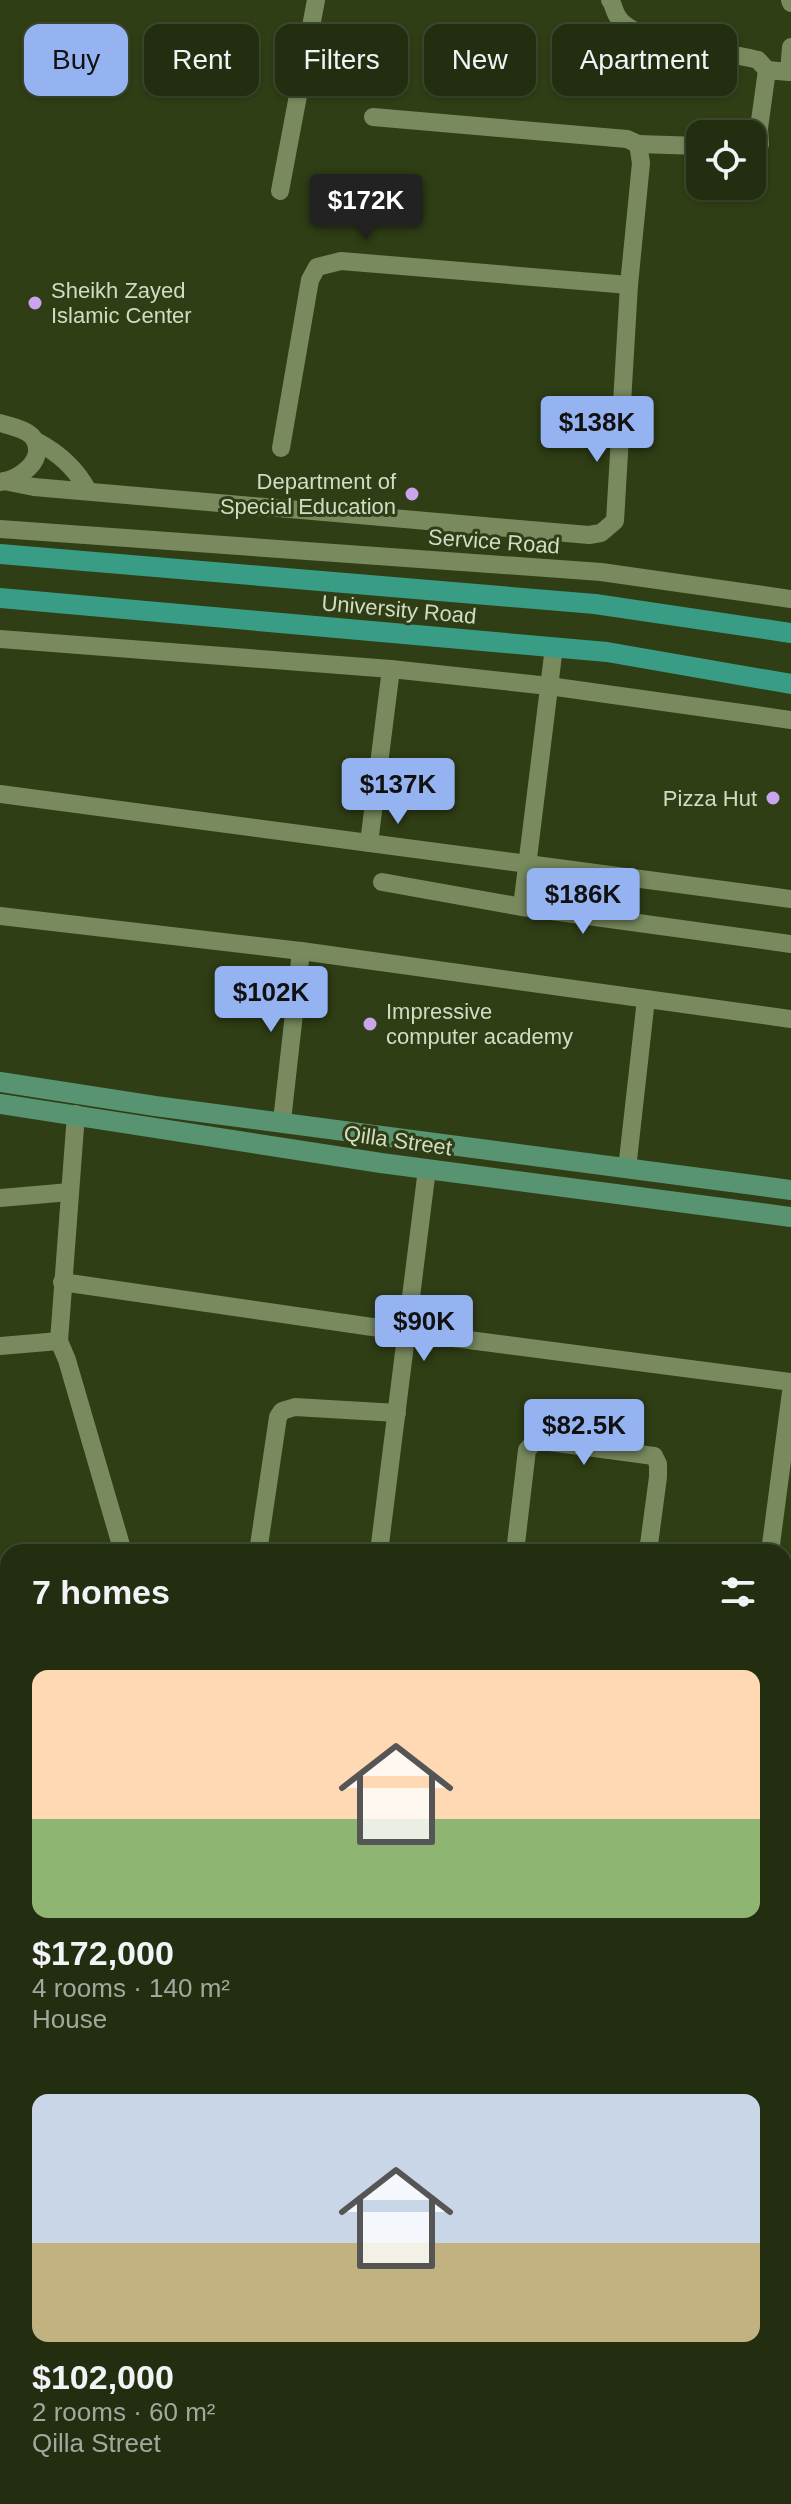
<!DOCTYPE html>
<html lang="en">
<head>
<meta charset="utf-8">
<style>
  body { margin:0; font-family:Helvetica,sans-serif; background:#2f3a1e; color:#f1f3f6; height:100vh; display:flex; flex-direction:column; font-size:30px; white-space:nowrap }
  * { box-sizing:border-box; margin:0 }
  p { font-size:26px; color:#a3a89f }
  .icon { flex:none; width:44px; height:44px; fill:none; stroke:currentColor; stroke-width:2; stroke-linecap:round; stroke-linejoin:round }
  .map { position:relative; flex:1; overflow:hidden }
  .details { position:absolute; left:0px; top:1544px; width:792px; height:960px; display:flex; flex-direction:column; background:#232e10; border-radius:24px 24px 0 0; box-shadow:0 2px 6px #0004,0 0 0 2px #404a30 }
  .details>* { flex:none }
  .top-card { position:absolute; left:24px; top:24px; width:744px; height:72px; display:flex; gap:16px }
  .controls { position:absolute; left:686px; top:120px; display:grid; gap:16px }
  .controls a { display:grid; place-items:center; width:80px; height:80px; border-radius:16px; background:#232e10; box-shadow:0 2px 6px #0004,0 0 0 2px #404a30; font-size:40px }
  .price { position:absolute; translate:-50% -68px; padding:0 18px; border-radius:8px; background:#95b2f1; color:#111; font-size:26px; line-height:52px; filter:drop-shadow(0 2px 4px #0008) }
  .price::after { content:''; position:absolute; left:50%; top:48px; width:24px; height:18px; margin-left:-12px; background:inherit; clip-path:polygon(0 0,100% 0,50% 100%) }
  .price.on { background:#222; color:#fff }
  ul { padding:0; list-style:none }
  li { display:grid; align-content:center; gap:16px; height:424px; padding:0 32px }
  li span { display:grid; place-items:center; height:248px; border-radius:16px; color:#555 }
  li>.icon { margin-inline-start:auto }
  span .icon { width:144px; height:144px; fill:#fffc; stroke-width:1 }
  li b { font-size:34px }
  h2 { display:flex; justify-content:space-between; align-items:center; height:96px; padding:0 32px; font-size:34px }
  .chip { padding:0 28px; border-radius:16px; background:#232e10; box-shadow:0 2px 6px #0004,0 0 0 2px #404a30; font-size:28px; line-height:72px }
  .chip.on { background:#95b2f1; color:#111 }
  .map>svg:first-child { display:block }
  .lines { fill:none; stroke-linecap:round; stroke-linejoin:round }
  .street { stroke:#788a5e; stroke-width:18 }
  .secondary { stroke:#589472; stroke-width:20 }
  .primary { stroke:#399d85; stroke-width:20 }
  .poi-dot { fill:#c9a5ee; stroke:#2f3e15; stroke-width:3 }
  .labels { text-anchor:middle; stroke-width:6; stroke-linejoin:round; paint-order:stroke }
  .poi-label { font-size:22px; fill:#d2dcc5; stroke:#2f3e15; text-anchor:start }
  .street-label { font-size:22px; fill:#d2dcc5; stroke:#2f3e15 }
</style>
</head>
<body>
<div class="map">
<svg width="791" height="2504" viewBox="0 0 791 2504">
  <rect width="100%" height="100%" fill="#2f3e15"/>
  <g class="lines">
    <g class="street">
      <path d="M610 0C614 5 614 12 618 17 634 44 726 51 758 60L767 70"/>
      <path d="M790 0 791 3"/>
      <path d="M638 144 700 146"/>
      <path d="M752 148 760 144 759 128 767 70 789 72 791 47"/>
      <path d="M280 191 316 0"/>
      <path d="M0 423C10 426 31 430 35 441 45 462 18 479 1 482"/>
      <path d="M36 441C59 453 76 468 88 491"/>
      <path d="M281 448 310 280 317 267 341 261 629 285"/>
      <path d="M4 481 34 487 589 535 601 533 615 521 629 285 641 163 638 144 627 139 373 117"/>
      <path d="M0 529 601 572 791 599"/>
      <path d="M0 639 391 669 549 686 791 720"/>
      <path d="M0 794 791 899"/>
      <path d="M369 843 391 669"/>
      <path d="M382 882 522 907 791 944"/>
      <path d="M522 907 554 647"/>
      <path d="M0 916 301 951 791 1019"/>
      <path d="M76 1114 59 1341 67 1360 123 1552"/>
      <path d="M282 1121 301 951"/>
      <path d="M627 1169 646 999"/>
      <path d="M0 1198 70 1192"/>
      <path d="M62 1282 407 1332 791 1382"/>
      <path d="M0 1346 59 1341"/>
      <path d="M258 1552 278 1417 282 1411 295 1407 397 1413"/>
      <path d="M379 1552 427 1169"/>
      <path d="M515 1552 527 1450 534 1442 542 1441 654 1456 658 1464V1477L648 1552"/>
      <path d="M770 1552 791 1392"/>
      <path d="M0 1636 8 1635"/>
      <path d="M0 1772H8"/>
      <path d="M0 2070 8 2108"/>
      <path d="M0 2192 8 2191"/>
      <path d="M784 2359 791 2357"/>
      <path d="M421 2496 422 2504"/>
      <path d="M517 2496 518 2504"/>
      <path d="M649 2496 651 2504"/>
      <path d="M784 2496 785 2504"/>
      <path d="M228 2504 266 2496"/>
    </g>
    <g class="secondary">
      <path d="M0 1082 155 1106 791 1190"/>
      <path d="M0 1104 381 1163 791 1217"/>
      <path d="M784 2190 791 2189"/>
      <path d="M784 2217 791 2215"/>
      <path d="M0 2359 8 2357"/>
      <path d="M0 2379 8 2377"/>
      <path d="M311 2496 313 2504"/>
      <path d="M334 2496 335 2504"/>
    </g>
    <g class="primary">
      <path d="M0 554 595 604 791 633"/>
      <path d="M0 598 607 652 791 684"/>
    </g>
  </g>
  <g class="poi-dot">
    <circle cx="35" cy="303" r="8"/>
    <circle cx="412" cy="494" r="8"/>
    <circle cx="773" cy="798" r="8"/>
    <circle cx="370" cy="1024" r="8"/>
  </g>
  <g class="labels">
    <g class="poi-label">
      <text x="51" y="298">Sheikh Zayed<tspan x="51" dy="25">Islamic Center</tspan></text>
      <text x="396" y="489" text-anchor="end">Department of<tspan x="396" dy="25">Special Education</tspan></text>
      <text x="757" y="806" text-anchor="end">Pizza Hut</text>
      <text x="386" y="1019">Impressive<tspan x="386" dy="25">computer academy</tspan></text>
    </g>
    <g class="street-label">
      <text transform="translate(494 541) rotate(4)" y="8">Service Road</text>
      <text transform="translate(399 609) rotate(5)" y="8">University Road</text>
      <text transform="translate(398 1140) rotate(8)" y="8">Qilla Street</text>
    </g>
  </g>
</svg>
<div class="controls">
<a><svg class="icon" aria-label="locate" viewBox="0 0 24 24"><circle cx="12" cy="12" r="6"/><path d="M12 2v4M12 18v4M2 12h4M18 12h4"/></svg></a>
</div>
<b class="price on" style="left:366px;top:242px">$172K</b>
<b class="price" style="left:597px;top:464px">$138K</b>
<b class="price" style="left:398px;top:826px">$137K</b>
<b class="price" style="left:583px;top:936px">$186K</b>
<b class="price" style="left:271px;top:1034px">$102K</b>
<b class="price" style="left:424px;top:1363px">$90K</b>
<b class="price" style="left:584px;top:1467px">$82.5K</b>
<div class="top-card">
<a class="chip on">Buy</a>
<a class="chip">Rent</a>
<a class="chip">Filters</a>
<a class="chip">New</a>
<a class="chip">Apartment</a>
</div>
<section class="details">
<h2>7 homes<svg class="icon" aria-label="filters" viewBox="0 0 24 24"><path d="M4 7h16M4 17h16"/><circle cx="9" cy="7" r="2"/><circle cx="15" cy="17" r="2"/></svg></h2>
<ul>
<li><span style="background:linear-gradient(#ffd9b3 60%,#8fb573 0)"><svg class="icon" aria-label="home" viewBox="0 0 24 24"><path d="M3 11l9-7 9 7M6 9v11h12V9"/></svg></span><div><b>$172,000</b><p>4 rooms · 140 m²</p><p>House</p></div></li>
<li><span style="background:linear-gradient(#c9d6e8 60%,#c2b280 0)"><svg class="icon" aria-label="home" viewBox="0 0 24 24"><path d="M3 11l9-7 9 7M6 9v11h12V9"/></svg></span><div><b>$102,000</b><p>2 rooms · 60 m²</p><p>Qilla Street</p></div></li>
</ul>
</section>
</div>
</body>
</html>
